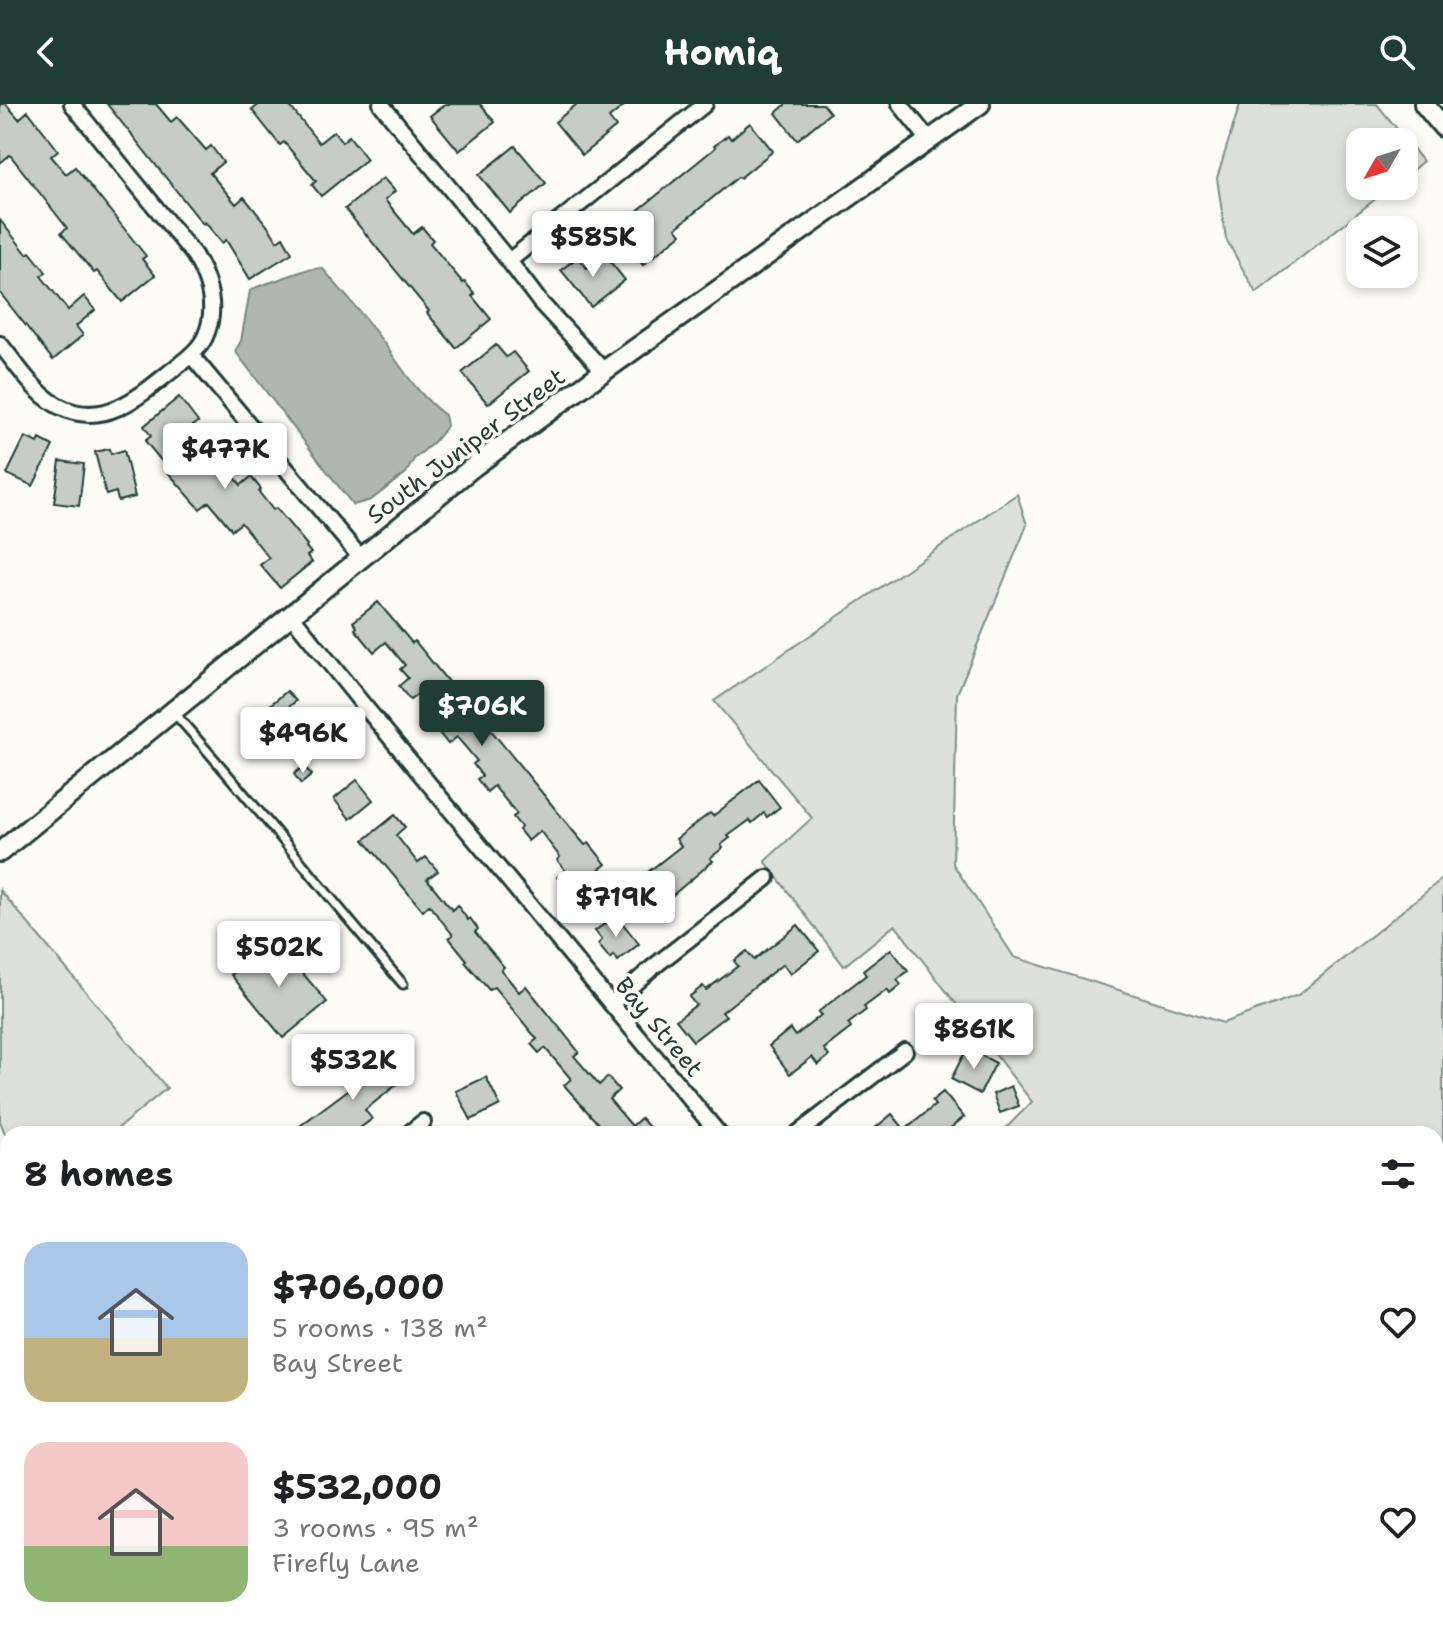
<!DOCTYPE html>
<html lang="en">
<head>
<meta charset="utf-8">
<style>
  body { margin:0; font-family:"Shantell Sans",sans-serif; background:#f2f2f2; color:#202124; height:100vh; display:flex; flex-direction:column; font-size:30px; white-space:nowrap }
  * { box-sizing:border-box; margin:0 }
  p { font-size:26px; color:#757577 }
  .icon { flex:none; width:44px; height:44px; fill:none; stroke:currentColor; stroke-width:2; stroke-linecap:round; stroke-linejoin:round }
  .map { position:relative; flex:1; overflow:hidden }
  .details { position:absolute; left:0px; top:1022px; width:1444px; height:512px; display:flex; flex-direction:column; background:#fff; border-radius:24px 24px 0 0; box-shadow:0 4px 12px #0003 }
  .details>* { flex:none }
  .needle { width:52px; rotate:231deg }
  .tools { position:absolute; left:1346px; top:24px; display:grid; gap:16px }
  .tools a { display:grid; place-items:center; width:72px; height:72px; border-radius:16px; background:#fff; box-shadow:0 4px 12px #0003; font-size:40px }
  .price { position:absolute; translate:-50% -68px; padding:0 18px; border-radius:8px; background:#fff; color:#222; font-size:26px; line-height:52px; filter:drop-shadow(0 2px 4px #0008) }
  .price::after { content:''; position:absolute; left:50%; top:48px; width:24px; height:18px; margin-left:-12px; background:inherit; clip-path:polygon(0 0,100% 0,50% 100%) }
  .price.current { background:#1f3d34; color:#fff }
  ul { padding:0; list-style:none }
  li { display:flex; align-items:center; gap:24px; height:200px; padding:0 24px }
  li span { display:grid; place-items:center; flex:none; width:224px; height:160px; border-radius:24px; color:#555 }
  li>.icon { margin-inline-start:auto }
  span .icon { width:96px; height:96px; fill:#fffc; stroke-width:1 }
  li b { font-size:34px }
  h2 { display:flex; justify-content:space-between; align-items:center; height:96px; padding:0 24px; font-size:34px }
  header { display:flex; justify-content:space-between; align-items:center; height:104px; padding:0 24px; background:#1f3d34; color:#fff; font-size:36px; font-weight:700 }
  .map>svg:first-child { display:block }
  .green { fill:#dde0db; stroke:#7e8e88; stroke-width:2 }
  .water { fill:#aeb8b1; stroke:#75877f; stroke-width:2 }
  .building { fill:#c6cdc7; stroke:#1f3d34; stroke-width:2 }
  .lines { fill:none; stroke-linecap:round; stroke-linejoin:round }
  .service-casing { stroke:#1f3d34; stroke-width:13 }
  .minor-casing { stroke:#1f3d34; stroke-width:20 }
  .tertiary-casing { stroke:#1f3d34; stroke-width:24 }
  .service { stroke:#fdfcf7; stroke-width:7 }
  .minor { stroke:#fdfcf7; stroke-width:14 }
  .tertiary { stroke:#fdfcf7; stroke-width:18 }
  .labels { text-anchor:middle; stroke-width:7; stroke-linejoin:round; paint-order:stroke }
  .street-label { font-size:24px; fill:#1f3d34; stroke:#fdfcf7 }
</style>
</head>
<body>
<header><svg class="icon" aria-label="back" viewBox="0 0 24 24"><path d="M15 5l-7 7 7 7"/></svg>Homiq<svg class="icon" aria-label="search" viewBox="0 0 24 24"><circle cx="10" cy="10" r="6"/><path d="M15 15l6 6"/></svg></header>
<div class="map">
<svg width="1443" height="1534" viewBox="0 0 1443 1534">
  <rect width="100%" height="100%" fill="#fdfcf7"/>
  <filter id="ink" filterUnits="userSpaceOnUse"><feTurbulence type="fractalNoise" baseFrequency=".0125" numOctaves="2"/><feDisplacementMap in="SourceGraphic" scale="16" xChannelSelector="R" yChannelSelector="G"/><feConvolveMatrix kernelMatrix="1 2 1 2 8 2 1 2 1" color-interpolation-filters="sRGB"/></filter>
  <g filter="url(#ink)">
    <g class="green">
      <path d="M1240 0H1377L1423 57 1404 73V38H1360V82H1392L1256 189 1226 135 1217 74Z"/>
      <path d="M1017 390 1027 421 957 590 953 760 1014 853 1223 919 1298 891 1443 774V1531L1436 1522V1030H1000L1032 998 895 821 844 862 765 757 812 714 714 597Z"/>
      <path d="M0 786 167 984 111 1030H8V1038L0 1017Z"/>
      <path d="M0 1181 8 1197V1378L0 1388Z"/>
      <path d="M524 1526H1340L1329 1534H517Z"/>
    </g>
    <path class="water" d="M322 164C341 186 361 208 378 231 399 259 416 290 445 311L447 322 434 338 414 355 406 369 371 396 353 401 235 247 241 237 250 187 257 183 306 166Z"/>
    <g class="building">
      <path d="M0 0H6L19 15 28 7 58 46 51 52 66 70 75 63 146 152 142 155 155 171 122 198 97 167 94 169 61 129 67 124 10 51 0 59Z"/>
      <path d="M107 0H156L171 18 177 13 206 46 211 42 223 58 210 69 236 100 244 93 270 125 277 137 283 133 292 149 250 175 226 136 222 139 205 118 203 120Z"/>
      <path d="M260 0H288L319 39 334 27 342 38 349 32 367 55 321 92 312 81 316 77 284 38 280 41 252 6Z"/>
      <path d="M445 0H480L495 18 459 47 430 12Z"/>
      <path d="M577 0H626L609 14 616 23 582 51 555 18Z"/>
      <path d="M786 0H823L830 9 797 36 776 9Z"/>
      <path d="M750 19 773 47 740 74 738 73 676 124 681 130 643 161 614 126 715 44 714 42 728 31 731 35Z"/>
      <path d="M515 42 546 79 510 109 479 71Z"/>
      <path d="M383 74 395 87 385 96 413 130 422 123 433 136 430 139 463 179 465 178 475 190 472 192 491 215 456 244 427 209 429 207 345 105Z"/>
      <path d="M0 116 27 150 30 148 46 168 41 172 68 206 84 192 95 206 76 222 83 231 53 256 0 189Z"/>
      <path d="M604 150 625 176 591 203 561 166 578 153 587 164Z"/>
      <path d="M496 241 506 253 513 248 529 267 488 300 462 269Z"/>
      <path d="M179 293 198 318 193 322 241 381 251 373 261 385 259 388 273 406 276 404 307 441 306 443 311 449 307 452 312 458 280 484 260 461 269 454 241 419 232 426 209 398 200 405 166 366 168 365 145 337 151 332 144 322Z"/>
      <path d="M25 333 38 339 40 335 53 342 33 382 7 370Z"/>
      <path d="M109 345 111 350 124 346 135 393 118 397 116 388 106 391 95 348Z"/>
      <path d="M60 357 84 360 79 402 54 399Z"/>
      <path d="M378 498 412 539 415 537 453 584 455 582 574 728 585 741 589 739 606 760 570 789 557 773 565 766 557 756 560 753 540 727 528 737 519 726 521 723 513 713 517 710 494 682 487 688 477 675 482 672 473 660 477 657 457 633 448 640 440 630 443 628 432 614 435 612 418 590 410 596 399 582 408 574 400 565 405 561 386 538 374 548 355 525 357 523 353 518Z"/>
      <path d="M287 587 296 597 285 606 297 620 277 637 257 612Z"/>
      <path d="M304 662 312 671 301 680 294 670Z"/>
      <path d="M357 676 373 696 350 715 334 695Z"/>
      <path d="M759 676 780 703 767 713 764 709 752 719 750 716 728 732 730 734 721 741 723 744 710 754 713 757 655 806 634 779 681 742 676 735 710 709 713 712Z"/>
      <path d="M395 711 405 723 396 731 418 759 426 753 438 767 427 775 452 806 457 801 468 816 470 814 478 825 475 828 504 863 501 866 519 888 526 882 579 948 574 952 599 981 608 973 619 986 609 995 632 1022 641 1014 655 1030H607L564 981 571 975 545 944 539 949 531 940 537 935 494 883 489 886 465 858 467 856 449 834 453 831 429 801 423 807 364 736Z"/>
      <path d="M616 811 639 840 618 857 614 851 610 855 598 840 602 836 595 827Z"/>
      <path d="M798 821 819 847 790 870 783 860 722 908 726 912 693 937 676 916 696 901 689 893 703 882 706 886 738 862 734 857 747 847 754 856Z"/>
      <path d="M274 835 327 898 283 934 231 871Z"/>
      <path d="M891 845 908 867 897 876 901 881 890 890 887 886 864 903 866 906 848 920 851 924 824 945 829 952 818 961 812 953 790 970 769 942 790 925 795 932 821 911 818 908 866 871 863 867Z"/>
      <path d="M967 944 996 959 980 990 951 975Z"/>
      <path d="M378 950 400 978 365 1006 372 1015 352 1030H289L360 977 354 969Z"/>
      <path d="M486 973 500 1001 471 1016 456 987Z"/>
      <path d="M1011 982 1019 1002 1000 1009 993 990Z"/>
      <path d="M943 988 964 1013 943 1030H868L892 1010 905 1026 935 1001 932 997Z"/>
    </g>
    <g class="lines">
      <g class="service-casing">
        <path id="service" d="M174 609C253 697 326 790 403 880"/>
      </g>
      <g class="minor-casing">
        <g id="minor">
          <path d="M381 0 509 157 540 198 604 267"/>
          <path d="M900 0 929 36"/>
          <path d="M509 157 705 0"/>
          <path d="M0 240C18 262 37 294 65 305 106 322 140 292 170 268 182 258 198 248 205 233 218 205 209 176 194 151L72 0"/>
          <path d="M191 251 360 453"/>
          <path d="M291 511 361 598 719 1030"/>
          <path d="M611 900 652 864 767 774"/>
          <path d="M408 1030 423 1018"/>
          <path d="M797 1030 905 947"/>
          <path d="M0 1200 8 1210"/>
          <path d="M0 1384 8 1377"/>
          <path d="M268 1526 274 1534"/>
          <path d="M174 1534 184 1526"/>
          <path d="M386 1534 395 1526"/>
        </g>
      </g>
      <g class="tertiary-casing">
        <g id="tertiary">
          <path d="M1424 0 1443 23"/>
          <path d="M0 748 473 363 604 267 980 0"/>
        </g>
      </g>
      <use href="#service" class="service"/>
      <use href="#minor" class="minor"/>
      <use href="#tertiary" class="tertiary"/>
    </g>
  </g>
  <g class="labels">
    <g class="street-label">
      <text transform="translate(466 342) rotate(-37)" y="8">South Juniper Street</text>
      <text transform="translate(659 923) rotate(50)" y="8">Bay Street</text>
    </g>
  </g>
</svg>
<div class="tools">
<a><svg class="needle" viewBox="-14 -14 28 28"><path d="M0-13l5 13h-10z" fill="#e53935"/><path d="M0 13l5-13h-10z" fill="#757577"/></svg></a>
<a><svg class="icon" aria-label="layers" viewBox="0 0 24 24"><path d="M12 4l9 5-9 5-9-5zM3 14l9 5 9-5"/></svg></a>
</div>
<b class="price" style="left:593px;top:175px">$585K</b>
<b class="price" style="left:225px;top:387px">$477K</b>
<b class="price current" style="left:482px;top:644px">$706K</b>
<b class="price" style="left:303px;top:671px">$496K</b>
<b class="price" style="left:616px;top:835px">$719K</b>
<b class="price" style="left:279px;top:885px">$502K</b>
<b class="price" style="left:974px;top:967px">$861K</b>
<b class="price" style="left:353px;top:998px">$532K</b>
<section class="details">
<h2>8 homes<svg class="icon" aria-label="filters" viewBox="0 0 24 24"><path d="M4 7h16M4 17h16"/><circle cx="9" cy="7" r="2"/><circle cx="15" cy="17" r="2"/></svg></h2>
<ul>
<li><span style="background:linear-gradient(#a9c7e8 60%,#c2b280 0)"><svg class="icon" aria-label="home" viewBox="0 0 24 24"><path d="M3 11l9-7 9 7M6 9v11h12V9"/></svg></span><div><b>$706,000</b><p>5 rooms · 138 m²</p><p>Bay Street</p></div><svg class="icon" aria-label="heart" viewBox="0 0 24 24"><path d="M12 20l-8-8c-3-5 5-10 8-4 3-6 11-1 8 4z"/></svg></li>
<li><span style="background:linear-gradient(#f6c9c9 65%,#8fb573 0)"><svg class="icon" aria-label="home" viewBox="0 0 24 24"><path d="M3 11l9-7 9 7M6 9v11h12V9"/></svg></span><div><b>$532,000</b><p>3 rooms · 95 m²</p><p>Firefly Lane</p></div><svg class="icon" aria-label="heart" viewBox="0 0 24 24"><path d="M12 20l-8-8c-3-5 5-10 8-4 3-6 11-1 8 4z"/></svg></li>
</ul>
</section>
</div>
</body>
</html>
